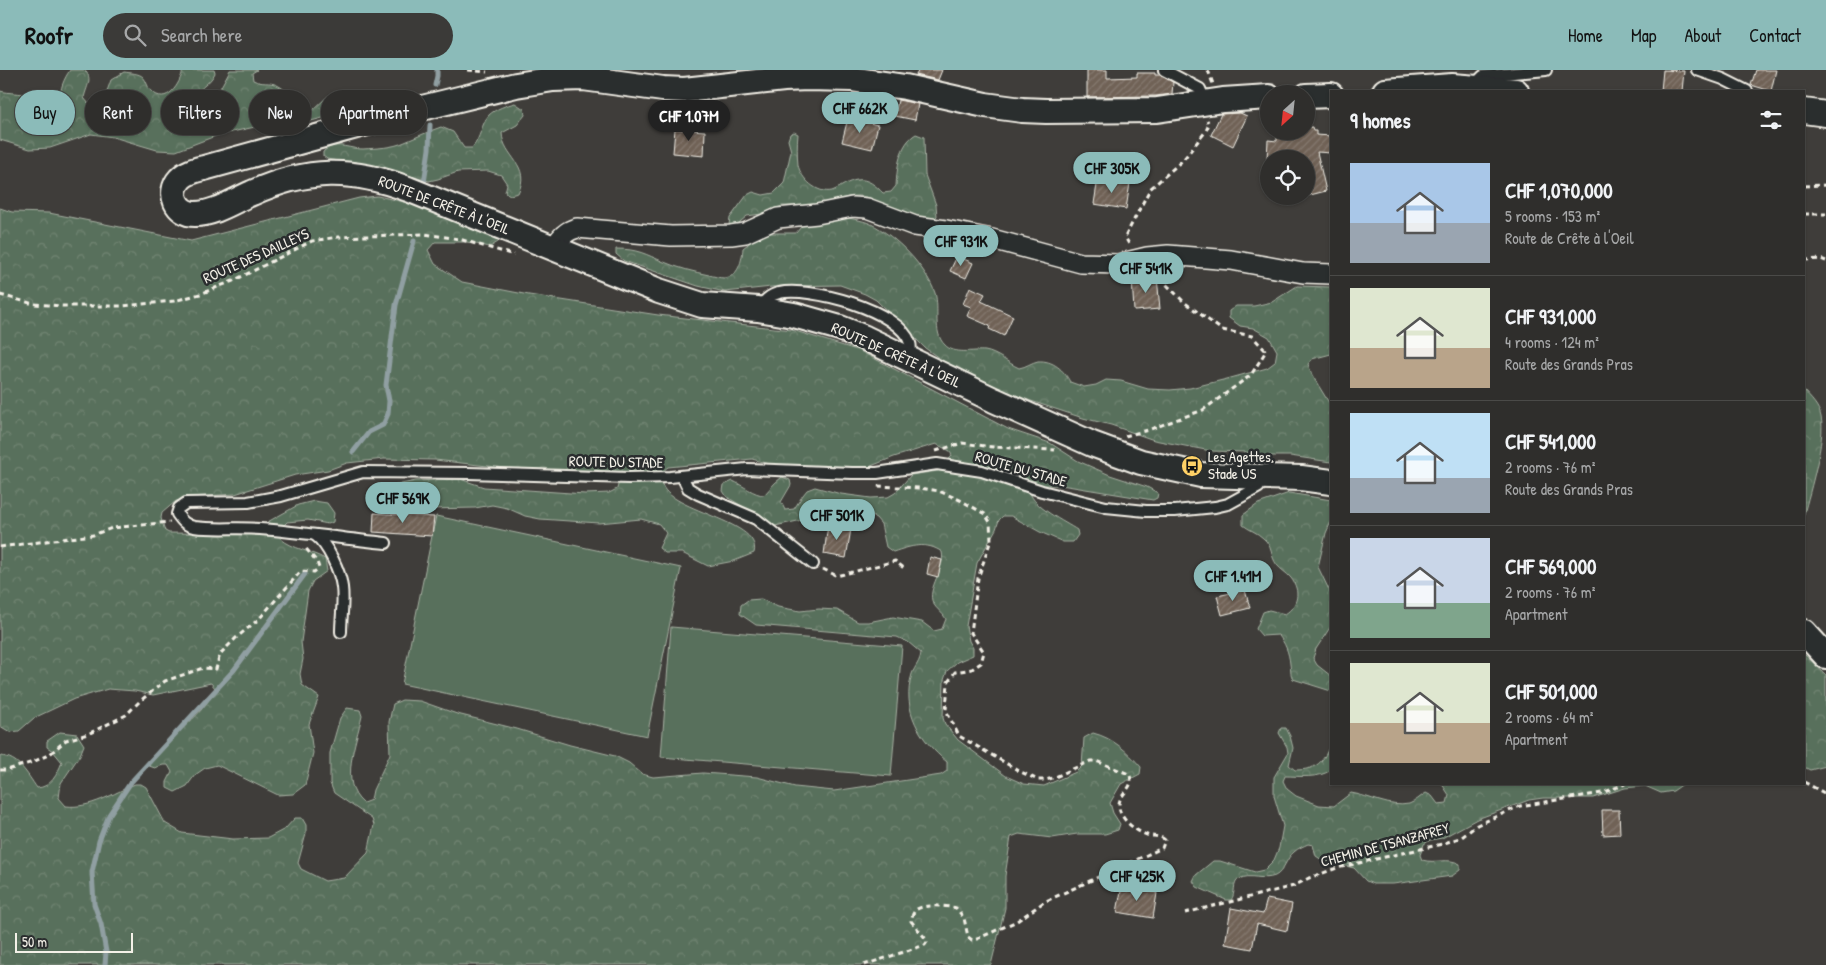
<!DOCTYPE html>
<html lang="en">
<head>
<meta charset="utf-8">
<style>
  body { margin:0; font-family:"Patrick Hand",sans-serif; background:#3b3a38; color:#f1f3f6; height:100vh; display:flex; flex-direction:column; font-size:19px; white-space:nowrap }
  * { box-sizing:border-box; margin:0 }
  p { font-size:16px; color:#a7a8a9 }
  .icon { flex:none; width:28px; height:28px; fill:none; stroke:currentColor; stroke-width:2; stroke-linecap:round; stroke-linejoin:round }
  .map { position:relative; flex:1; overflow:hidden }
  .side { position:absolute; left:1330px; top:20px; width:475px; height:695px; display:flex; flex-direction:column; background:#2f2e2c; border-radius:0px; box-shadow:0 1px 4px #0004,0 0 0 1px #4a4a48 }
  .side>* { flex:none }
  .guide { position:absolute; left:15px; top:20px; width:475px; height:45px; display:flex; gap:10px }
  .needle { width:32px; rotate:207deg }
  .tools { position:absolute; left:1260px; top:15px; display:grid; gap:10px }
  .tools a { display:grid; place-items:center; width:55px; height:55px; border-radius:50%; background:#2f2e2c; box-shadow:0 1px 4px #0004,0 0 0 1px #4a4a48; font-size:25px }
  .scale { position:absolute; left:15px; bottom:12px; width:118px; box-sizing:border-box; padding-left:5px; border:2px solid #f4f1e8; border-top:0; font-size:14px; line-height:18px; white-space:nowrap; color:#f4f1e8; -webkit-text-stroke:4px #2a2d2e; paint-order:stroke }
  .price { position:absolute; translate:-50% -42px; padding:0 11px; border-radius:18px; background:#8bbbb9; color:#111; font-size:16px; line-height:32px; filter:drop-shadow(0 1px 2px #0008) }
  .price::after { content:''; position:absolute; left:50%; top:30px; width:15px; height:11px; margin-left:-8px; background:inherit; clip-path:polygon(0 0,100% 0,50% 100%) }
  .price.on { background:#222; color:#fff }
  ul { padding:0; list-style:none }
  li { display:flex; align-items:center; gap:15px; height:125px; padding:0 20px }
  li+li { border-top:1px solid #4a4a48 }
  li span { display:grid; place-items:center; flex:none; width:140px; height:100px; border-radius:0px; color:#555 }
  li>.icon { margin-inline-start:auto }
  span .icon { width:60px; height:60px; fill:#fffc; stroke-width:1 }
  li b { font-size:21px }
  h2 { display:flex; justify-content:space-between; align-items:center; height:60px; padding:0 20px; font-size:21px }
  .pill { padding:0 18px; border-radius:22px; background:#2f2e2c; box-shadow:0 1px 4px #0004,0 0 0 1px #4a4a48; font-size:18px; line-height:45px }
  .pill.on { background:#8bbbb9; color:#111 }
  header { display:flex; align-items:center; gap:30px; box-sizing:border-box; height:70px; padding:0 25px; background:#8bbbb9; color:#111 }
  header strong { font-size:24px }
  nav { display:flex; gap:28px; margin-inline-start:auto; font-size:18px }
  .search { width:350px; height:45px; background:#3b3a38; display:flex; align-items:center; gap:12px; box-sizing:border-box; padding:0 18px; border-radius:28px; color:#a7a8a9; font-size:19px }
  .map>svg:first-child { display:block }
  .forest { fill:url(#forest-crowns); stroke:#a6b0a2 }
  .pitch { fill:#59705c; stroke:#a6b0a2 }
  .lines { fill:none; stroke-linecap:round; stroke-linejoin:round }
  .stream { stroke:#909fa2; stroke-width:5 }
  .building { fill:url(#building-hatch); stroke:#f4f1e8 }
  .service-casing { stroke:#f4f1e8; stroke-width:14 }
  .minor-casing { stroke:#f4f1e8; stroke-width:22 }
  .tertiary-casing { stroke:#f4f1e8; stroke-width:28 }
  .path { stroke:#f4f1e8; stroke-width:3; stroke-dasharray:5 4; stroke-linecap:butt }
  .service { stroke:#2a2d2e; stroke-width:10 }
  .minor { stroke:#2a2d2e; stroke-width:19 }
  .tertiary { stroke:#2a2d2e; stroke-width:24 }
  .labels { text-anchor:middle; stroke-width:5; stroke-linejoin:round; paint-order:stroke }
  .street-label { font-size:15px; fill:#f4f1e8; stroke:#2a2d2e }
  .poi-label { font-size:15px; fill:#f4f1e8; stroke:#2a2d2e; text-anchor:start }
</style>
</head>
<body>
<header>
<strong>Roofr</strong>
<div class="search"><svg class="icon" aria-label="search" viewBox="0 0 24 24"><circle cx="10" cy="10" r="6"/><path d="M15 15l6 6"/></svg>Search here</div>
<nav><a>Home</a><a>Map</a><a>About</a><a>Contact</a></nav>
</header>
<div class="map">
<svg width="1826" height="895" viewBox="0 0 1826 895">
  <defs>
    <pattern id="forest-crowns" width="20" height="18" patternUnits="userSpaceOnUse" patternTransform="scale(1.25)"><rect width="20" height="18" fill="#59705c"/><path d="M2 6a3 3 0 1 1 6 0M12 15a3 3 0 1 1 6 0" fill="none" stroke="#718573"/></pattern>
    <pattern id="building-hatch" width="6" height="6" patternUnits="userSpaceOnUse" patternTransform="scale(1.25)"><rect width="6" height="6" fill="#706257"/><path d="M-1 1l2-2M0 6l6-6M5 7l2-2" fill="none" stroke="#85796f"/></pattern>
  </defs>
  <rect width="100%" height="100%" fill="#3f3d3a"/>
  <filter id="ink" filterUnits="userSpaceOnUse"><feTurbulence type="fractalNoise" baseFrequency=".02" numOctaves="2"/><feDisplacementMap in="SourceGraphic" scale="10" xChannelSelector="R" yChannelSelector="G"/><feConvolveMatrix kernelMatrix="1 2 1 2 8 2 1 2 1" color-interpolation-filters="sRGB"/></filter>
  <g filter="url(#ink)">
    <g class="forest">
      <path d="M70 0H84C94 8 86 17 84 28 95 41 109 59 129 57L132 51 130 44 109 33 106 24 111 10 124 2C130 3 139 3 143 7 147 11 147 17 151 21 167 36 180 14 183 0H214L215 3C209 15 201 15 195 27L197 32H207L217 24 230 0H257L252 3 253 10C263 15 269 11 277 15 288 20 296 33 305 40H313L328 26 367 28 395 23 405 29V34L370 42 338 44 284 58 255 57 218 65 176 81 157 80 113 67 91 64 50 78 30 79 0 70V21C20 26 42 18 38 47L45 52 57 53C63 43 59 40 60 30 60 18 64 9 70 0Z"/>
      <path d="M515 33 524 39 525 45 517 55 502 63C503 87 532 95 518 123L510 125 505 122 507 114 501 105 488 101 458 102 438 109 429 111 387 100 327 89 323 86V82C335 70 348 79 363 79 377 78 392 78 405 72 417 67 429 61 441 57L453 62 464 78H472C481 68 481 54 489 45 495 39 507 35 515 33Z"/>
      <path d="M794 62 798 64C797 74 797 85 798 95 801 109 817 124 832 121 840 118 848 111 857 110 868 108 876 116 883 123L891 122 896 116C897 99 899 74 916 64L924 67 925 105 936 135 937 146 933 150 889 147C885 142 880 136 875 131 867 124 844 124 837 133L839 144C849 150 861 149 871 154 896 166 926 197 935 223 940 239 932 263 945 275 954 285 973 280 985 281 997 283 1008 293 1019 298 1026 297 1032 292 1038 291 1053 290 1064 300 1070 312L1084 317 1096 315 1106 310 1121 311 1148 319 1170 320 1190 318 1227 309 1267 298 1275 292 1277 281 1269 267 1253 258 1240 256 1229 248V241L1236 236H1254L1272 232 1297 216 1331 217V284L1312 289 1308 294 1312 305 1331 336V392L1290 386H1266L1246 382 1211 381 1154 370 1111 355 1083 348 1031 331 990 315 943 291 925 278 876 230 865 224 840 215 781 216 725 222 698 216 624 191 616 184V179C638 179 645 184 664 192 678 198 694 202 709 205 713 206 720 208 724 208 739 207 742 190 743 178L762 163H796L805 152 803 139 797 136H782L761 144 747 146 733 158 729 155 730 148 747 125 753 122 763 125 774 123 784 113 791 81 788 70 790 64Z"/>
      <path d="M377 126C414 133 466 149 498 170V172L490 177 467 172H435L428 180 435 194 462 212 529 225 658 245 792 260 860 281 1008 359 1050 373 1078 391 1110 405 1147 417 1158 423 1157 428 1153 430 1061 415H1039L1030 422C1033 437 1065 452 1077 460L1078 465 1073 472H1063L1040 462 1011 446H1003L999 450 996 459 977 493 966 556 969 571 973 578V585L957 592 947 601 944 610 943 648 945 654 958 670 1006 706 1024 714 1044 716 1076 702 1082 696 1084 668 1093 663C1113 668 1127 681 1141 697L1140 704 1121 714 1110 733 1113 743 1120 754 1118 760 1105 764H1077L1052 768 1019 764 1011 767 1005 806V838L991 895H0V686C19 687 27 704 37 718 51 717 57 705 62 692L53 681 47 677V671L60 662 77 664 84 675 80 685 61 713 59 728 66 736C90 739 114 723 135 714H141L146 717 165 753 182 763 233 769 268 768 285 759 295 748H302L306 755V764L298 793 301 799 325 811 344 808 368 783 374 755 372 749 334 723 330 713V683L340 648 347 638 360 640 362 646C356 673 339 713 363 733L371 730 373 720 390 684 389 652 393 634 402 630 420 631 457 644 517 659 570 675 615 686 629 693 642 704 653 707 703 703 757 707 795 717 834 721 941 705 947 701V692C920 670 901 640 912 604 915 596 920 592 921 583L908 572 897 567 756 555 740 544 741 535 748 530 761 529 778 537 800 541 819 539 837 540 858 552H868L893 547 922 552 934 561 942 559 946 549C943 543 936 539 933 533 926 519 946 498 942 482 926 471 911 476 893 482L886 477 881 454 876 448 864 442 847 440 775 456 727 427 723 421 724 415 733 411C742 415 755 425 764 425L775 413 782 407 790 410 791 415 781 432 785 440 794 439 803 425 807 420 815 417 841 424 871 428 888 427 895 423 911 405 938 401 952 386 950 381 936 374 894 387 866 398H784L752 389 668 397C664 400 663 401 662 406 652 440 764 448 754 483L734 491 708 496 682 483H665L659 478 666 463 659 454 641 449 599 453 540 449 525 446 507 438 492 435 475 438 428 439 383 435 376 429V422L381 418 416 411 460 409 484 417 585 424 609 423 617 419 619 411 435 390 384 389 347 393 328 400 295 405 235 424 191 427 176 431 162 443 161 448 165 461 169 463 246 464 298 435 314 431 327 433 334 443 333 452 328 454 308 450 287 452 283 456 281 469C293 479 311 481 325 489L327 501 313 511 308 521 301 572 303 589 300 604 302 615 319 627 309 654 313 683 305 715 293 724 278 725 217 695 205 698 195 705 187 716 175 722 167 718V712L172 702 168 695H163L155 698 149 696C154 679 170 670 183 658 195 647 209 634 215 618L211 613 153 625 135 621 108 619 74 629 34 648 19 661 10 662 0 656V138L12 142 49 143 191 171 359 128Z"/>
      <path d="M1804 321C1811 329 1819 336 1821 347 1826 369 1810 421 1804 444Z"/>
      <path d="M1289 423 1331 430V452L1326 463 1318 497 1331 524V556L1316 579 1313 588 1317 595 1331 606V621L1293 609C1290 604 1291 600 1290 594 1289 583 1285 572 1278 565L1262 566 1256 559 1263 542 1269 540 1285 544C1298 536 1301 521 1291 508 1287 503 1281 500 1277 495 1270 486 1273 476 1263 468 1257 462 1249 460 1243 455V445L1258 434Z"/>
      <path d="M1804 584 1826 605V696L1810 700 1804 697Z"/>
      <path d="M1281 658H1286L1290 666 1293 678 1289 695 1295 700C1317 700 1324 692 1331 672V700C1318 709 1300 706 1285 706L1283 711 1287 719 1296 726 1319 735 1334 736 1351 723C1370 726 1390 738 1409 734 1415 732 1421 726 1426 723L1432 726 1438 734 1447 733 1449 725 1442 714H1683L1673 721 1661 723 1645 716 1625 718 1593 728H1543L1529 730 1477 749 1442 768 1430 770 1424 774 1420 785 1422 790C1436 794 1448 787 1460 794V800L1452 806 1393 814H1373L1366 811 1354 798 1322 790 1316 786 1313 775 1308 774C1304 776 1298 778 1294 782 1286 788 1284 802 1275 806 1263 811 1250 803 1239 809 1232 813 1236 824 1231 830H1226L1197 817 1193 811 1196 805 1213 791H1220L1255 802 1264 800 1274 790 1279 778 1283 756 1274 726V707L1288 683 1287 677 1279 663Z"/>
    </g>
    <g class="pitch">
      <path d="M436 446 681 498 647 666 402 614Z"/>
      <path d="M671 557 902 576 891 706 661 687Z"/>
    </g>
    <g class="lines">
      <g class="stream">
        <path d="M435 15 437 6V0"/>
        <path d="M424 113 429 79 430 55"/>
        <path d="M353 382 369 362 383 355 388 344 389 331 386 315 396 235 414 171"/>
        <path d="M105 895 106 882 101 854 94 834 92 802 99 771 109 745 131 712 234 600 305 504"/>
      </g>
    </g>
    <g class="building">
      <path d="M919 0H942L938 10 916 5Z"/>
      <path d="M1087 0H1107V8L1137 7V3H1155V5H1160L1173 12 1172 24 1156 26 1087 27Z"/>
      <path d="M1663 0 1684 1 1682 21H1661Z"/>
      <path d="M1756 0H1776L1771 21 1751 15Z"/>
      <path d="M898 30 918 34 915 50 895 46Z"/>
      <path d="M1240 43 1247 46 1233 76 1211 65 1221 44Z"/>
      <path d="M848 48 878 55 872 79 842 72Z"/>
      <path d="M1306 57H1312L1313 61H1316V65L1331 66V83L1317 82 1326 121 1306 126V89H1267L1268 70 1277 71V61H1306Z"/>
      <path d="M675 59 705 61 704 86 673 83Z"/>
      <path d="M1098 108 1130 113 1126 139 1094 134Z"/>
      <path d="M957 186 973 193 966 208 950 201Z"/>
      <path d="M1157 207 1160 239 1134 241 1132 209Z"/>
      <path d="M970 217 985 224 981 231 1013 246 1004 266 989 259 990 256 967 246 971 237 963 234Z"/>
      <path d="M374 443 434 447 432 466 373 462Z"/>
      <path d="M828 455 851 459 846 488 824 484Z"/>
      <path d="M930 487 942 490 938 507 927 504Z"/>
      <path d="M1245 520 1250 538 1222 545 1217 526Z"/>
      <path d="M1602 740H1619L1620 764 1603 765Z"/>
      <path d="M1122 816 1157 823 1153 848 1117 842Z"/>
      <path d="M1267 829 1292 834 1287 861 1257 854 1252 879 1225 874 1231 838 1263 844Z"/>
    </g>
    <g class="lines">
      <g class="service-casing">
        <g id="service">
          <path d="M1164 0 1200 19 1206 33"/>
          <path d="M1697 0 1723 9 1747 21"/>
          <path d="M1479 17 1480 9 1483 6 1546 0"/>
          <path d="M758 239C764 231 769 225 779 223 809 216 900 240 910 273 912 277 910 284 910 289"/>
          <path d="M682 406 688 418 698 424 756 449 813 494"/>
          <path d="M315 465C328 475 340 501 342 517 344 532 341 547 341 562"/>
          <path d="M386 473C343 469 302 462 260 459 238 457 215 460 194 457 185 455 182 451 177 444L179 438 186 433 248 432 281 426 363 402 469 403 629 408 670 407 747 399 852 403H877L937 394 982 401 1042 421 1106 437 1146 441H1175L1215 437 1228 434 1259 417 1261 408"/>
        </g>
      </g>
      <g class="minor-casing">
        <path id="minor" d="M554 179C559 168 565 161 577 158L671 166 731 165 745 163 778 148 817 144 852 137 867 138 915 156 946 160 992 169 1081 193 1118 194 1147 187 1168 185 1231 190 1303 203 1331 204"/>
      </g>
      <g class="tertiary-casing">
        <g id="tertiary">
          <path d="M1385 21 1452 16 1516 21"/>
          <path d="M1306 26 1331 25"/>
          <path d="M1269 27 1223 30 1157 40 1046 41 1022 40 985 35 905 17 851 9 808 8 784 9 684 20 663 19 583 8 553 9 516 15 418 39 204 98C196 100 186 102 180 109 167 123 177 144 195 144 215 144 235 130 252 123 307 98 352 98 408 119L659 221 702 235 758 239 794 245 840 258 865 268 994 330 1092 374 1141 392 1201 405 1301 408 1331 412"/>
          <path d="M1804 41 1826 44"/>
          <path d="M1804 562 1826 586"/>
        </g>
      </g>
      <g class="path">
        <path d="M468 0 487 2"/>
        <path d="M1208 0 1213 14"/>
        <path d="M1804 116 1826 115"/>
        <path d="M1804 144H1826"/>
        <path d="M1129 174 1125 167 1150 119 1183 90 1206 61 1209 54 1207 50"/>
        <path d="M1804 190 1821 189 1826 191"/>
        <path d="M0 225 34 234 62 236H122L174 231 200 224 233 211 312 171 338 167 424 164 459 169 514 185"/>
        <path d="M1125 366 1148 360 1203 340 1251 305 1266 281 1252 266 1222 260 1184 232 1154 202"/>
        <path d="M936 381 962 373 993 377 1055 380"/>
        <path d="M0 477 93 465 112 458 170 452"/>
        <path d="M823 499 837 506 895 491 905 499"/>
        <path d="M0 700H7L33 692 50 684 66 670 88 664 126 645 140 631 165 611 203 598 216 599 220 584 236 568 259 549 301 501 314 502 319 498 317 492 304 476"/>
        <path d="M1804 712 1826 724"/>
        <path d="M1185 843 1294 816 1309 808 1337 798 1442 774 1462 767 1477 755 1520 736 1602 723 1625 714"/>
        <path d="M864 895 925 875 927 872 926 869 911 851C912 848 912 845 914 842 919 833 947 836 956 838L964 848 968 867 972 870 977 869 1017 851 1044 832 1162 778 1165 770C1160 765 1153 767 1147 765 1134 761 1112 743 1121 728 1126 720 1135 714 1129 704L1096 691H1090L1053 708 1046 710H1038L1021 702 959 666 946 640 948 612 955 602 972 599 981 593 984 582 971 563 978 508 991 470 990 452 985 444 960 430 939 421 920 418 877 416"/>
      </g>
      <use href="#service" class="service"/>
      <use href="#minor" class="minor"/>
      <use href="#tertiary" class="tertiary"/>
    </g>
  </g>
  <defs>
    <g id="bus-disc" transform="scale(1.125)"><circle r="9.5" fill="#ffd166" stroke="#2a2d2e"/><path d="M-5-6H5V4H4V6H2V4H-2V6H-4V4H-5ZM-3.5-4V0h7V-4ZM-3.5 1.2v1.5H-2V1.2ZM2 1.2v1.5H3.5V1.2Z" fill="#111"/></g>
  </defs>
  <g fill-rule="evenodd">
    <use href="#bus-disc" x="1192" y="396"/>
  </g>
  <g class="labels">
    <g class="street-label">
      <text transform="translate(444 135) rotate(21)" y="5">ROUTE DE CRÊTE À L'OEIL</text>
      <text transform="translate(256 186) rotate(-24)" y="5">ROUTE DES DAILLEYS</text>
      <text transform="translate(896 285) rotate(24)" y="5">ROUTE DE CRÊTE À L'OEIL</text>
      <text transform="translate(616 392) rotate(1)" y="5">ROUTE DU STADE</text>
      <text transform="translate(1021 399) rotate(16)" y="5">ROUTE DU STADE</text>
      <text transform="translate(1385 775) rotate(-15)" y="5">CHEMIN DE TSANZAFREY</text>
    </g>
    <g class="poi-label">
      <text x="1208" y="392">Les Agettes,<tspan x="1208" dy="17">Stade US</tspan></text>
    </g>
  </g>
</svg>
<div class="tools">
<a><svg class="needle" viewBox="-14 -14 28 28"><path d="M0-13l5 13h-10z" fill="#e53935"/><path d="M0 13l5-13h-10z" fill="#a7a8a9"/></svg></a>
<a><svg class="icon" aria-label="locate" viewBox="0 0 24 24"><circle cx="12" cy="12" r="6"/><path d="M12 2v4M12 18v4M2 12h4M18 12h4"/></svg></a>
</div>
<div class="scale">50 m</div>
<b class="price" style="left:860px;top:64px">CHF 662K</b>
<b class="price on" style="left:689px;top:72px">CHF 1.07M</b>
<b class="price" style="left:1112px;top:124px">CHF 305K</b>
<b class="price" style="left:961px;top:197px">CHF 931K</b>
<b class="price" style="left:1146px;top:224px">CHF 541K</b>
<b class="price" style="left:403px;top:454px">CHF 569K</b>
<b class="price" style="left:837px;top:471px">CHF 501K</b>
<b class="price" style="left:1233px;top:532px">CHF 1.41M</b>
<b class="price" style="left:1137px;top:832px">CHF 425K</b>
<div class="guide">
<a class="pill on">Buy</a>
<a class="pill">Rent</a>
<a class="pill">Filters</a>
<a class="pill">New</a>
<a class="pill">Apartment</a>
</div>
<section class="side">
<h2>9 homes<svg class="icon" aria-label="filters" viewBox="0 0 24 24"><path d="M4 7h16M4 17h16"/><circle cx="9" cy="7" r="2"/><circle cx="15" cy="17" r="2"/></svg></h2>
<ul>
<li><span style="background:linear-gradient(#a9c7e8 60%,#9aa5b1 0)"><svg class="icon" aria-label="home" viewBox="0 0 24 24"><path d="M3 11l9-7 9 7M6 9v11h12V9"/></svg></span><div><b>CHF 1,070,000</b><p>5 rooms · 153 m²</p><p>Route de Crête à l'Oeil</p></div></li>
<li><span style="background:linear-gradient(#dfe7d0 60%,#b9a48a 0)"><svg class="icon" aria-label="home" viewBox="0 0 24 24"><path d="M3 11l9-7 9 7M6 9v11h12V9"/></svg></span><div><b>CHF 931,000</b><p>4 rooms · 124 m²</p><p>Route des Grands Pras</p></div></li>
<li><span style="background:linear-gradient(#bfe0f5 65%,#9aa5b1 0)"><svg class="icon" aria-label="home" viewBox="0 0 24 24"><path d="M3 11l9-7 9 7M6 9v11h12V9"/></svg></span><div><b>CHF 541,000</b><p>2 rooms · 76 m²</p><p>Route des Grands Pras</p></div></li>
<li><span style="background:linear-gradient(#c9d6e8 65%,#7fa58c 0)"><svg class="icon" aria-label="home" viewBox="0 0 24 24"><path d="M3 11l9-7 9 7M6 9v11h12V9"/></svg></span><div><b>CHF 569,000</b><p>2 rooms · 76 m²</p><p>Apartment</p></div></li>
<li><span style="background:linear-gradient(#dfe7d0 60%,#b9a48a 0)"><svg class="icon" aria-label="home" viewBox="0 0 24 24"><path d="M3 11l9-7 9 7M6 9v11h12V9"/></svg></span><div><b>CHF 501,000</b><p>2 rooms · 64 m²</p><p>Apartment</p></div></li>
</ul>
</section>
</div>
</body>
</html>
